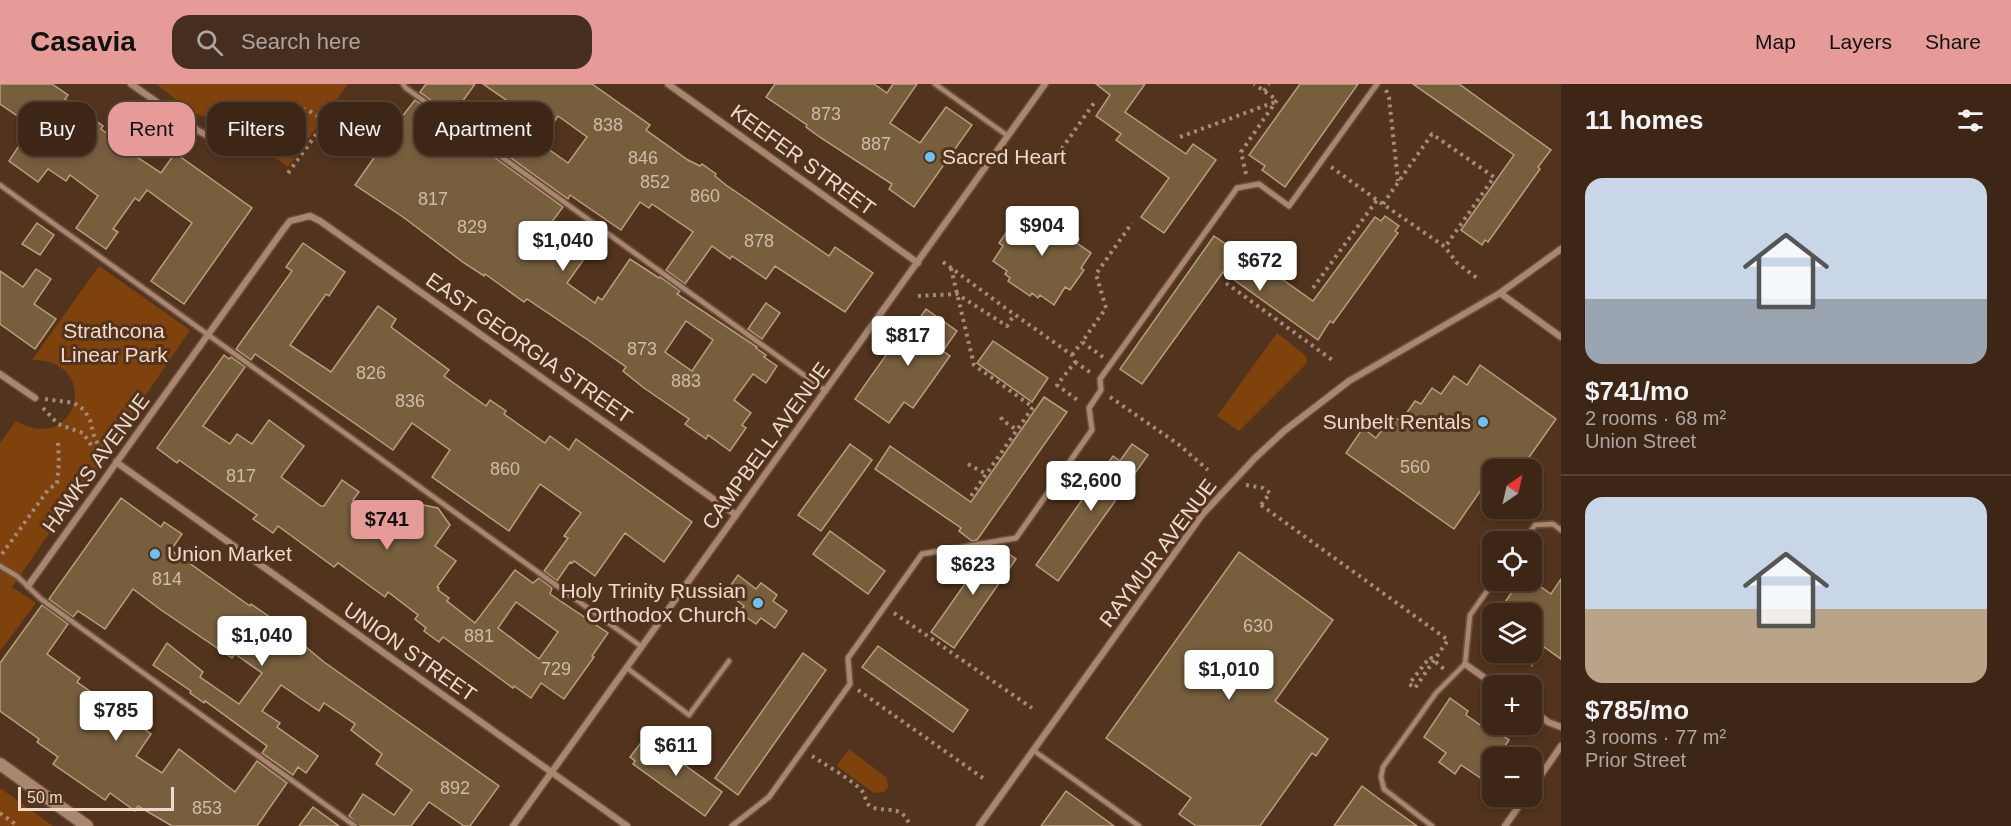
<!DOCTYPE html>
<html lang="en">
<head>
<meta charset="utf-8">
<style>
  body { margin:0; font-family:Arial,sans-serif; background:#452e1f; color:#f1f3f6; height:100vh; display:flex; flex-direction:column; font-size:22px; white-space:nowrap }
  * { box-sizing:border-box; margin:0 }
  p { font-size:20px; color:#ada5a1 }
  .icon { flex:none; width:33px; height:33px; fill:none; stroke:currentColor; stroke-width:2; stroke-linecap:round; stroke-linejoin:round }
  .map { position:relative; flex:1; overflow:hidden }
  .panel { display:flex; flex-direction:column; background:#3e2616; width:450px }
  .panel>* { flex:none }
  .top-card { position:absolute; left:18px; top:18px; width:570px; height:54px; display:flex; gap:12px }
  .needle { width:39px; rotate:34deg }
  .tools { position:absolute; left:1482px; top:375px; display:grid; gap:12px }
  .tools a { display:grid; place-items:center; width:60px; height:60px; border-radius:12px; background:#3e2616; box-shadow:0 3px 9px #0003,0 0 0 2px #574335; font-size:30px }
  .scale { position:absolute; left:18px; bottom:15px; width:156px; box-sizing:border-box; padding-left:6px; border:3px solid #eedacd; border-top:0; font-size:16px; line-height:21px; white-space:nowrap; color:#eedacd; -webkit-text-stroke:4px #52331e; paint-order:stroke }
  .price { position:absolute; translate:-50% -51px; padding:0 14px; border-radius:6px; background:#fff; color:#222; font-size:20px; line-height:39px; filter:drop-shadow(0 2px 3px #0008) }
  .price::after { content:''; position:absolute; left:50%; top:36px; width:18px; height:14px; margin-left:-9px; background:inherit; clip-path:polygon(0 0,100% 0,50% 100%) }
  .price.current { background:#e69b98; color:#111 }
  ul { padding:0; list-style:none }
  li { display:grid; align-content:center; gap:12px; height:318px; padding:0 24px }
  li+li { border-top:2px solid #574335 }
  li span { display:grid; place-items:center; height:186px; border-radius:18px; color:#555 }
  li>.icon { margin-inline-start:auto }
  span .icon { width:108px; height:108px; fill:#fffc; stroke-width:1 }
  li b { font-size:26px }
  h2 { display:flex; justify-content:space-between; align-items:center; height:72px; padding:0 24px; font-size:26px }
  .pill { padding:0 21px; border-radius:18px; background:#3e2616; box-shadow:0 3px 9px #0003,0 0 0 2px #574335; font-size:21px; line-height:54px }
  .pill.current { background:#e69b98; color:#111 }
  header { display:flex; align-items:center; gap:36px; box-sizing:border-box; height:84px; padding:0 30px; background:#e69b98; color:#111 }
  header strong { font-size:28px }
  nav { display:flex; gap:33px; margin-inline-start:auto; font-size:21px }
  .search { width:420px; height:54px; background:#452e1f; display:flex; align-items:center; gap:15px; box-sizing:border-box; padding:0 21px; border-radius:18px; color:#ada5a1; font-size:22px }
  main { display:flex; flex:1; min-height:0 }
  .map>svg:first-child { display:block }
  .green { fill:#80420d }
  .building { fill:#775f3e; stroke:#b99f7d; stroke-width:1.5; fill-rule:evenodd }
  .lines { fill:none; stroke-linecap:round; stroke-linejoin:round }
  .service-casing { stroke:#6a503c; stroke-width:8 }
  .pedestrian-casing { stroke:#6a503c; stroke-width:8 }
  .minor-casing { stroke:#6a503c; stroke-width:9 }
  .secondary-casing { stroke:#6a503c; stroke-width:15 }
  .path { stroke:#a38a79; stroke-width:4; stroke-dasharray:3 4.5; stroke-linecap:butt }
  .service { stroke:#ab866f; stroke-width:4.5 }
  .pedestrian { stroke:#ab866f; stroke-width:5 }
  .minor { stroke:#ab866f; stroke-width:6 }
  .secondary { stroke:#ab866f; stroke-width:12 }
  .path-bridge { stroke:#a38a79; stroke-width:4; stroke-dasharray:3 4.5; stroke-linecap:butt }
  .poi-dot { fill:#6cc3f2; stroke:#52331e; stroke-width:2 }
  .labels { text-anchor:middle; stroke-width:6; stroke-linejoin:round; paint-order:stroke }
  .number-label { font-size:18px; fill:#d0bba9 }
  .poi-label { font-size:21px; fill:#eedacd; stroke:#52331e; text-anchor:start }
  .street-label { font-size:21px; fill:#eedacd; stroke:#52331e }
  .park-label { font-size:21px; fill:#f4dac9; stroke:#52331e }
</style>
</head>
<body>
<header>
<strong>Casavia</strong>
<div class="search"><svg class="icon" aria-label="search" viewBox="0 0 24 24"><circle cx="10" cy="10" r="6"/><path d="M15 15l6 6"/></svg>Search here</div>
<nav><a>Map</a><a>Layers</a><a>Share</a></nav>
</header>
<main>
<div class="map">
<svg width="1561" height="742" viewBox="0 0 1561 742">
  <rect width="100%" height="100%" fill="#52331e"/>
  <g class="green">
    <path d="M156 0H348L288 83 260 63C260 47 253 25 232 28 222 29 209 35 199 31 184 24 170 10 156 0Z"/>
    <path d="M99 182 190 246 130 334 129 343 82 411 73 415 12 503 36 519 0 567V359L16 337C78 373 103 275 32 276Z"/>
    <path d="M1277 249 1306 272 1307 279 1239 347 1217 332Z"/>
    <path d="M849 665 887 694 888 703 884 708 874 709 837 682Z"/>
    <path d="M0 704 53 742H0Z"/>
  </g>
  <g class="building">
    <path d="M0 0H52L68 11 65 15 103 42 101 45 122 60 120 62 161 89 175 69 252 124 184 220 151 197 192 139 147 106 139 117 135 114 113 145 118 148 106 165 76 144 98 112 70 91 66 97 48 85 38 98 9 77 32 42 0 20Z"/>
    <path d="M426 0H475L452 32 420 8Z"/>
    <path d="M483 0H592L650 41 646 46 688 76 700 82 702 80 716 90 715 92 726 101 829 172 835 163 873 189 845 228 775 182 766 195 732 172 730 175 712 162 685 200 666 186 693 148 652 120 649 124 640 118 621 146 570 111 568 115 480 52 506 16ZM558 32 587 53 568 79 540 59Z"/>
    <path d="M775 0H874L887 9 893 0H917L890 39 920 59 946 23 972 41 914 123 889 105 892 100 821 54 806 43 807 41 766 13Z"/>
    <path d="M1096 0H1145L1125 28 1186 70 1193 60 1216 76 1164 149 1141 133 1169 94 1116 56 1121 50 1096 32 1110 11Z"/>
    <path d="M1300 0H1358L1285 103 1262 86 1265 82 1249 71Z"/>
    <path d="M1413 0H1459L1551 66 1538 83 1540 85 1488 158 1485 156 1482 161 1461 146 1514 71Z"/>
    <path d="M415 16 447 39 444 44 471 63 475 59 563 123 548 143 587 171 567 199 595 219 598 213 602 216 630 175 659 194 660 193 680 207 677 210 757 263 756 264 766 271 764 273 777 282 766 299 753 290 734 316 751 329 742 341 746 344 730 367 708 351 706 355 685 340 689 335 644 304 623 287 626 283 588 256 527 215 524 218 485 190 484 192 464 179 403 133 355 101 378 68 376 66ZM686 237 713 256 692 287 665 268Z"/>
    <path d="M1030 125 1044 135 1046 132 1052 136 1054 133 1076 149 1074 152 1079 155 1077 159 1091 169 1081 184 1084 186 1070 206 1065 203 1054 221 1040 211 1038 214 1032 209 1030 212 1008 197 1010 194 1005 190 1007 187 993 177 1003 162 999 159 1014 137 1019 141Z"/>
    <path d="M1385 132 1399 142 1395 147 1398 149 1333 239 1330 237 1318 256 1223 188 1142 300 1120 285 1214 152 1233 165 1235 162 1313 217 1375 133 1381 137Z"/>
    <path d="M37 139 54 151 40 171 22 160Z"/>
    <path d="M303 159 345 188 329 212 326 210 290 261 331 288 378 222 396 235 391 243 449 286 444 292 486 322 490 316 506 327 504 330 545 359 550 352 569 366 576 355 692 438 664 478 625 449 595 492 574 477 572 479 570 478 557 497 544 487 568 454 564 452 581 429 540 400 509 447 432 393 450 366 412 339 393 366 255 270 251 276 236 265 292 187 286 183Z"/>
    <path d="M36 185 51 195 34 220 56 235 35 265 0 240V187L23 203Z"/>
    <path d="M766 219 780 229 762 255 748 245Z"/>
    <path d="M926 225 957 247 943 267 950 272 913 324 904 318 889 339 855 315 905 244 910 248Z"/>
    <path d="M993 257 1048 294 1032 318 977 279Z"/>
    <path d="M224 271 229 275 231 273 245 283 203 342 230 360 237 350 252 360 269 336 304 362 281 393 321 422H324L342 396 359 408 353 416 404 452 411 434 420 437 423 421 438 424 450 441 435 462 456 477 437 503 439 504 438 506 449 514 447 517 475 539 515 486 533 499 539 494 552 504 550 510 608 549 592 572 594 573 564 615 541 599 531 614 514 602 513 604 443 553 439 558 424 547 426 544 415 535 418 531 388 508 385 513 338 479 334 483 278 442 273 449 253 435 257 431 179 376 177 379 157 364ZM516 518 558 548 539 575 498 544Z"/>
    <path d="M1480 281 1556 335 1520 386H1492V390L1454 445 1346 369 1363 344 1376 354 1392 332 1401 337 1415 317 1421 320 1432 304 1441 310 1454 292 1467 301Z"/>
    <path d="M1044 313 1067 328 977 456 972 457 959 447 961 444 875 385 890 362 971 418Z"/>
    <path d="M850 360 872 376 821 447 798 431Z"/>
    <path d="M1132 360 1148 371 1058 497 1036 481 1113 372 1120 377Z"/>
    <path d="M121 414 161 443 164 438 182 450 171 466 250 522 251 520 270 533 324 578 499 702 470 742H464L429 718 411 742H359L349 732 363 710 394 731 412 706 376 680 382 670 351 646 355 640 324 619 319 627 281 601 262 627 280 639 277 643 318 672 306 689 298 683 293 691 262 669 267 662 205 617 204 619 190 609 191 607 153 581 167 559 203 588 200 593 239 620 262 589 235 570 232 574 161 526 133 505 105 545 78 527 73 533 49 515Z"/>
    <path d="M830 447 885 487 868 510 813 470Z"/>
    <path d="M997 462 1016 475 954 564 931 548 991 463Z"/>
    <path d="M1239 468 1333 536 1275 617 1328 655 1316 672 1312 669 1260 742H1196L1179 730 1191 714 1106 654Z"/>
    <path d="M738 491 756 505 761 499 777 511 773 517 787 527 775 544 761 534 756 540 739 528 744 522 726 508Z"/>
    <path d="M1561 495V575L1544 563 1532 581V530H1497L1520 496H1531L1551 510Z"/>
    <path d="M42 521 68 540 47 570 80 594 77 598 151 650 136 672 162 689 179 665 235 708 257 677 287 699 257 742H172L138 722 135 727 110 709 105 716 53 680 58 673 37 658 39 655 0 627V579Z"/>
    <path d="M878 562 968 626 953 648 862 583Z"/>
    <path d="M803 569 826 586 738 711 715 694Z"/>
    <path d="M1450 614 1468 627 1466 631 1492 649 1494 646 1509 656 1497 674H1492V680L1482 695 1461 681 1455 690 1439 678 1446 669 1424 653Z"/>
    <path d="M650 656 722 708 705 732 633 680 635 677 630 673 640 660 645 663Z"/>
    <path d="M1362 702 1378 714 1417 742H1334Z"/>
    <path d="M1066 707 1114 742H1041Z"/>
    <path d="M313 723 339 742H299Z"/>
  </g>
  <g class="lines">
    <g class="service-casing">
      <g id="service">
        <path d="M403 0 406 4 826 307"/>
        <path d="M935 0 1008 52"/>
        <path d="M0 101 642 563"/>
        <path d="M1523 458 1535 441 1553 440 1561 446"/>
        <path d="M0 482 17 492 41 515 355 742"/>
        <path d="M627 584 689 631 729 577"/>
        <path d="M1033 666 1139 742"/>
        <path d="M1432 742 1384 705 1381 693 1383 683 1436 609 1465 580 1470 531 1495 496"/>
      </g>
    </g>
    <g class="pedestrian-casing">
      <path id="pedestrian" d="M732 742 769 713 850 600 848 574 922 470 1016 454 1092 346 1089 324 1101 306 1100 295 1237 104 1259 100 1289 122 1377 0"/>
    </g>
    <g class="minor-casing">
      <g id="minor">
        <path d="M131 0 197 46 215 56 230 57"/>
        <path d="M668 0 918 179"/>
        <path d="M1500 209 1561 253"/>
        <path d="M0 290 35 314"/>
        <path d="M116 378 627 742"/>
        <path d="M28 502 283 146 290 137 310 132 320 137 736 431"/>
        <path d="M1465 580 1496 602"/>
        <path d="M1532 626 1548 638 1561 643"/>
        <path d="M1532 704 1561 662"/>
        <path d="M513 742 1045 0"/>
        <path d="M979 742 1202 431 1255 374 1284 347 1349 297 1500 209 1561 165"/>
        <path d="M1505 742 1526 712"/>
      </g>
    </g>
    <g class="secondary-casing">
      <path id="secondary" d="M0 680 87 742"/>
    </g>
    <g class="path">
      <path d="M1386 6 1389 14 1398 97"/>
      <path d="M1264 7 1269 0"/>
      <path d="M262 42C277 30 289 22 308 26L363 63"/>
      <path d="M1180 53 1275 18"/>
      <path d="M1053 77 1094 19"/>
      <path d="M1331 83 1377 116"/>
      <path d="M288 89 326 37"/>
      <path d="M1246 90 1241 68 1277 16 1254 0"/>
      <path d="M1383 120 1432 50 1494 93 1445 163"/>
      <path d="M943 178 1004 223 1072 271 1075 278 1057 301 1080 318"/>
      <path d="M951 184 974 281 1033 323 971 412"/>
      <path d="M1226 199 1335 278"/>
      <path d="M1313 204 1377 116 1445 163 1457 179 1477 194"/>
      <path d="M918 212 957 210 1007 242 1014 231"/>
      <path d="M1072 271 1082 258"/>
      <path d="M1103 273 1082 258 1106 224 1096 190 1132 139"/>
      <path d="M1075 278 1091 289"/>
      <path d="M1110 313 1178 360 1208 386"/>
      <path d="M45 315 74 319 84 326 90 336 95 356 107 370"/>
      <path d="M43 324 58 340 83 349 93 364 105 373"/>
      <path d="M1001 333 1002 336 1017 346"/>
      <path d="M968 380 986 390"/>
      <path d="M1246 401 1263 404 1270 409 1261 421"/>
      <path d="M2 470 48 406 57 399 59 379 58 358"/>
      <path d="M894 529 1032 624"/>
      <path d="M1430 573 1445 586"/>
      <path d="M858 606 983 694"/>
      <path d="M812 672C824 680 854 697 862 707 866 712 865 719 871 723 886 729 902 719 910 742"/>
      <path d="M0 729 18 742"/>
    </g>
    <use href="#service" class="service"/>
    <use href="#pedestrian" class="pedestrian"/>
    <use href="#minor" class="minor"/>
    <use href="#secondary" class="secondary"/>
    <path class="path-bridge" d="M1261 421 1448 556 1415 604 1409 600 1430 573"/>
  </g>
  <g class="poi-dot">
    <circle cx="930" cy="73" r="6"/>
    <circle cx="1483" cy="338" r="6"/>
    <circle cx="155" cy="470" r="6"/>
    <circle cx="758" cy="519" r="6"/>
  </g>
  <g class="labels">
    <g class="number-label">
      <text x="826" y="36">873</text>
      <text x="608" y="47">838</text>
      <text x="876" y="66">887</text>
      <text x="643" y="80">846</text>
      <text x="655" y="104">852</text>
      <text x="705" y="118">860</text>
      <text x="433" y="121">817</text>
      <text x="472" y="149">829</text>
      <text x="759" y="163">878</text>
      <text x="642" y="271">873</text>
      <text x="371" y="295">826</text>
      <text x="686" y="303">883</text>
      <text x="410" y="323">836</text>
      <text x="1415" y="389">560</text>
      <text x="505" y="391">860</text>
      <text x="241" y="398">817</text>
      <text x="167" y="501">814</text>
      <text x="1258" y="548">630</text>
      <text x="479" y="558">881</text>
      <text x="556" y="591">729</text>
      <text x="455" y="710">892</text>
      <text x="207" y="730">853</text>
    </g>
    <g class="poi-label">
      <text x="942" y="80">Sacred Heart</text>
      <text x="1471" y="345" text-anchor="end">Sunbelt Rentals</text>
      <text x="167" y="477">Union Market</text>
      <text x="746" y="514" text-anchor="end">Holy Trinity Russian<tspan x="746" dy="24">Orthodox Church</tspan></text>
    </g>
    <g class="street-label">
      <text transform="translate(803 76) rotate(36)" y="7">KEEFER STREET</text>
      <text transform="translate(529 264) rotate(35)" y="7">EAST GEORGIA STREET</text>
      <text transform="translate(766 362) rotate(-54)" y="7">CAMPBELL AVENUE</text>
      <text transform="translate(96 379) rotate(-54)" y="7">HAWKS AVENUE</text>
      <text transform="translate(1158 469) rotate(-53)" y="7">RAYMUR AVENUE</text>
      <text transform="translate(410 568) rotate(35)" y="7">UNION STREET</text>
    </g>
    <g class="park-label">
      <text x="114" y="254">Strathcona<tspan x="114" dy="24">Linear Park</tspan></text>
    </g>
  </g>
</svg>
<div class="tools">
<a><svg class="needle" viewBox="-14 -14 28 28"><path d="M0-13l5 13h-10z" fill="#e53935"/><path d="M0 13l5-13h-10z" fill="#ada5a1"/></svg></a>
<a><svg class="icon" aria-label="locate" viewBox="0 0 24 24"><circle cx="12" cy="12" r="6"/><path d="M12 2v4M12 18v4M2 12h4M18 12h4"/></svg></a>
<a><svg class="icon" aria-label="layers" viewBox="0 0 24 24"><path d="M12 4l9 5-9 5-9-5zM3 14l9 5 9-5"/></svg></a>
<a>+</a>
<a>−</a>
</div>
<div class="scale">50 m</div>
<b class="price" style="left:1042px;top:173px">$904</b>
<b class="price" style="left:563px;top:188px">$1,040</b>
<b class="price" style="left:1260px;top:208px">$672</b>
<b class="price" style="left:908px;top:283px">$817</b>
<b class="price" style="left:1091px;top:428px">$2,600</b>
<b class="price current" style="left:387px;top:467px">$741</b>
<b class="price" style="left:973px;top:512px">$623</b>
<b class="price" style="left:262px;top:583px">$1,040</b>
<b class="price" style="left:1229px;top:617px">$1,010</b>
<b class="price" style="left:116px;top:658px">$785</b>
<b class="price" style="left:676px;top:693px">$611</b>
<div class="top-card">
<a class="pill">Buy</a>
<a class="pill current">Rent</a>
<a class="pill">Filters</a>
<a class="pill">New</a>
<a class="pill">Apartment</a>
</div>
</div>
<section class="panel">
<h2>11 homes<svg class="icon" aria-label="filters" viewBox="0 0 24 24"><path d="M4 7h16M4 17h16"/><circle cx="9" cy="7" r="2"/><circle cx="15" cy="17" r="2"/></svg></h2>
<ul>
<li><span style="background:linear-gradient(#c9d6e8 65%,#9aa5b1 0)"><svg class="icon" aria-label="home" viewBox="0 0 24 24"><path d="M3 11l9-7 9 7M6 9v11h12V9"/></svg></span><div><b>$741/mo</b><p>2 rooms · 68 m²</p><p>Union Street</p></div></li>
<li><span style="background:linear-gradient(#c9d6e8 60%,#b9a48a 0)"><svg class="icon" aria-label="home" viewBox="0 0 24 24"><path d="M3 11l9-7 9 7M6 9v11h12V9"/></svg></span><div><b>$785/mo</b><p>3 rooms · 77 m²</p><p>Prior Street</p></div></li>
</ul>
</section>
</main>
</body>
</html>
